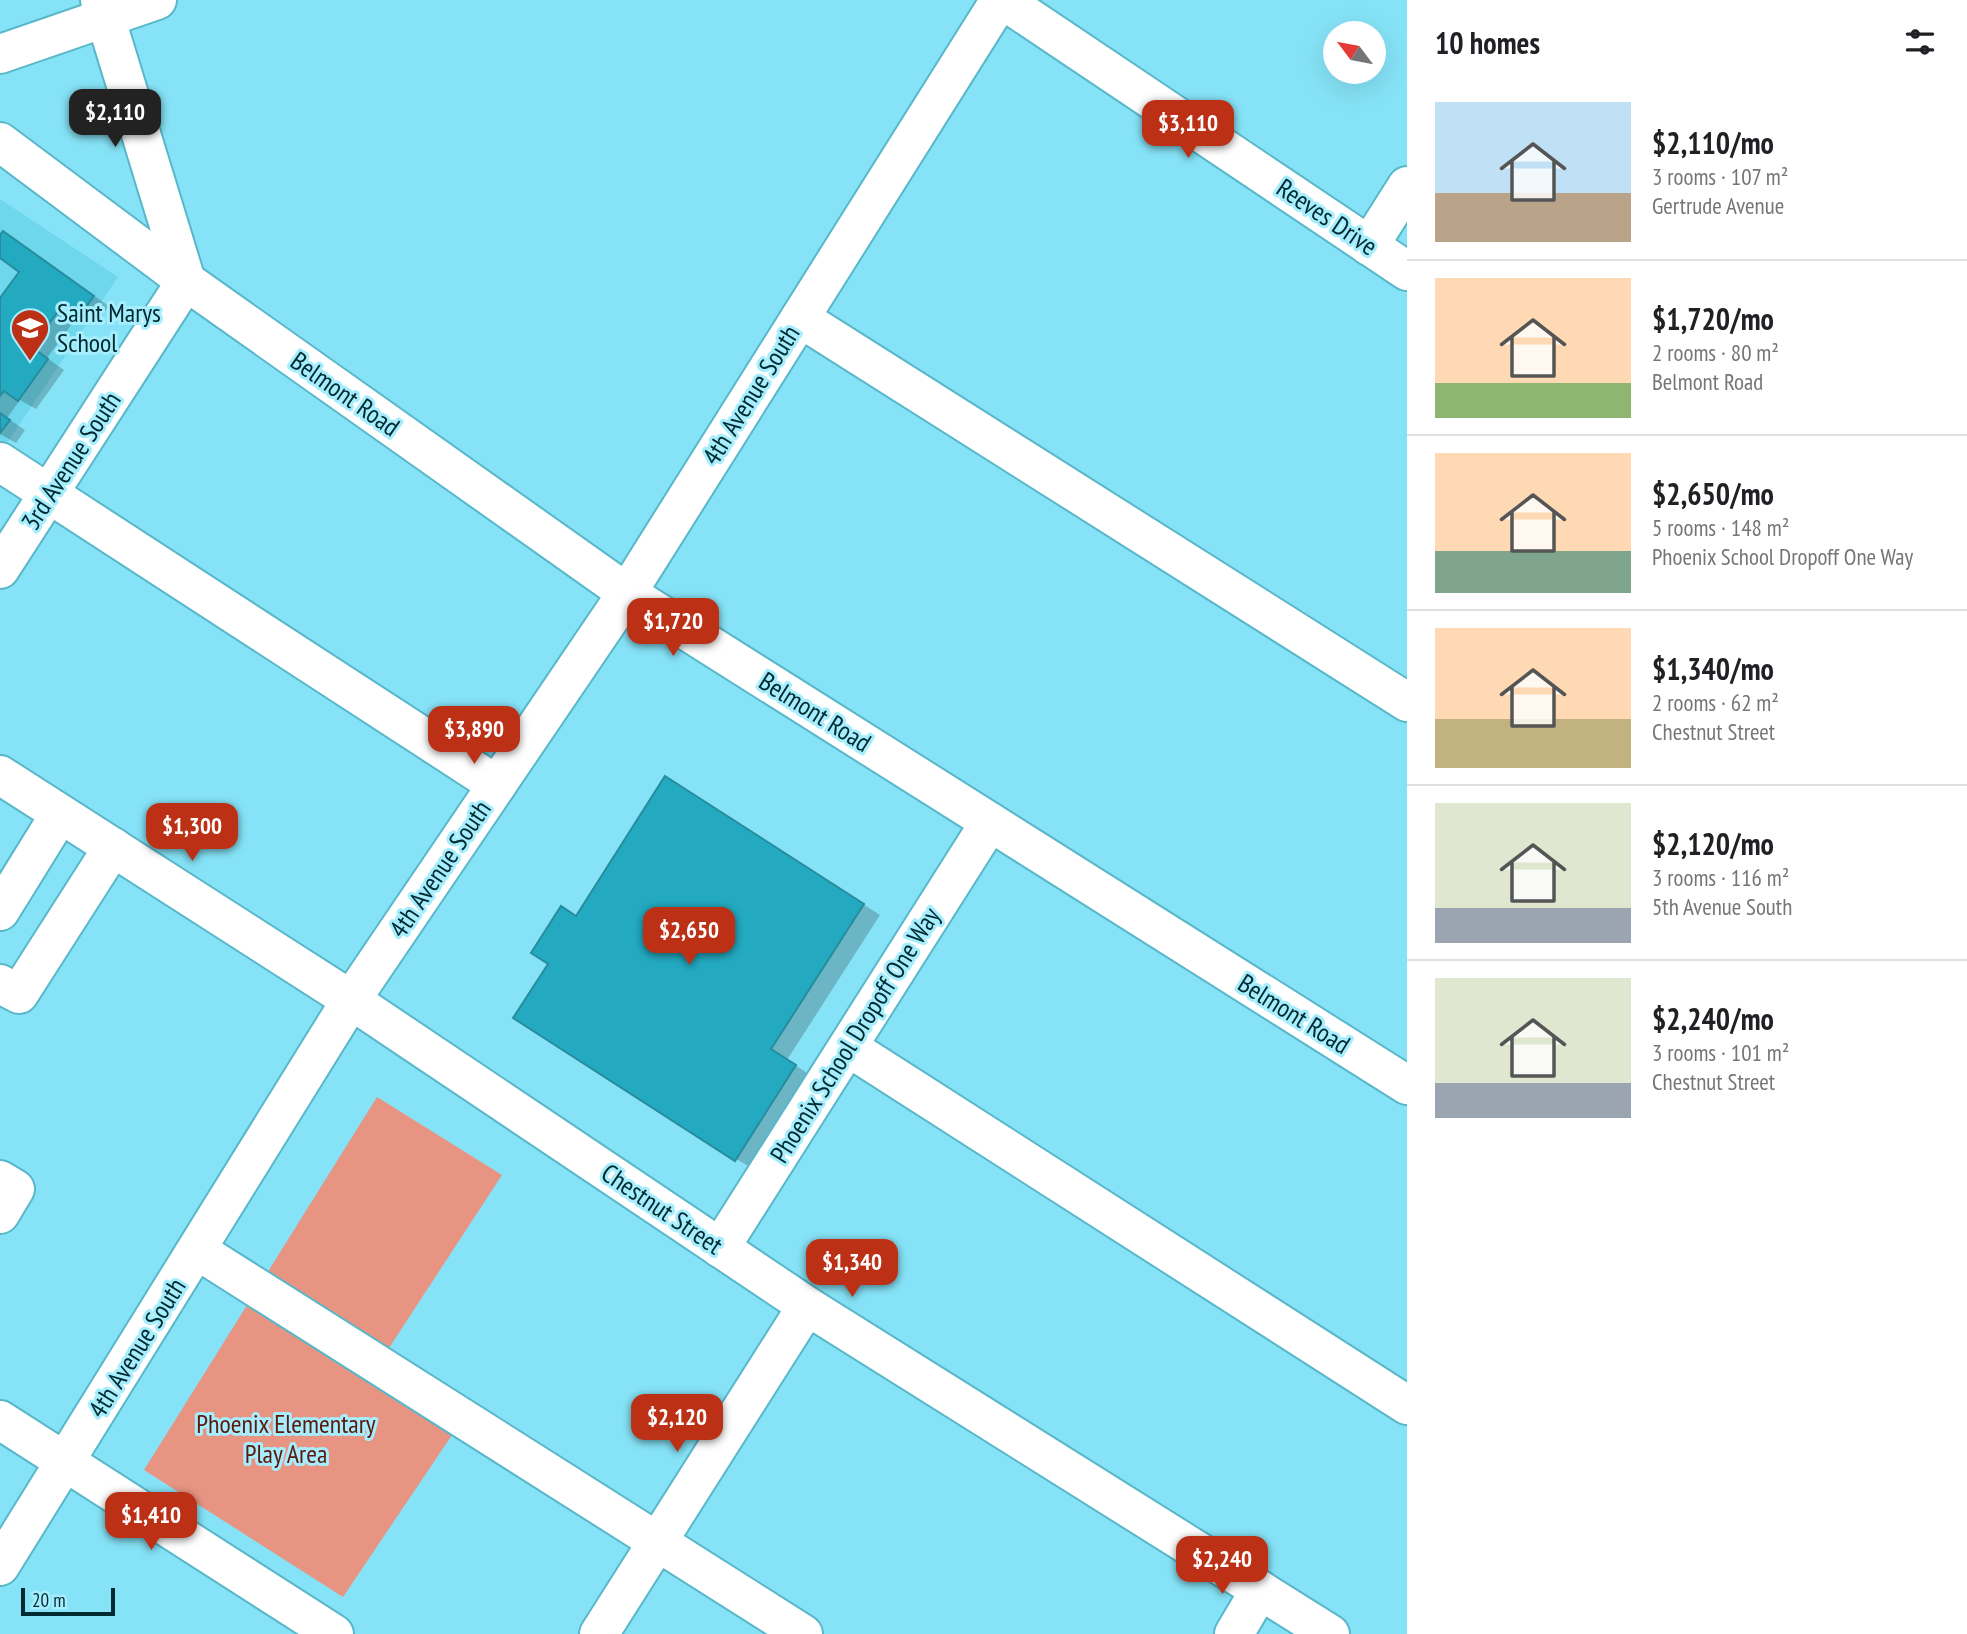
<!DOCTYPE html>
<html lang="en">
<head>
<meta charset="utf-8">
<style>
  body { margin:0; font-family:"PT Sans Narrow",sans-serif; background:#f2f2f2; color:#202124; height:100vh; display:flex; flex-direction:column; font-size:26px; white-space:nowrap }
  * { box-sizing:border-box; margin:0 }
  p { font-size:23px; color:#757577 }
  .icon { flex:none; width:38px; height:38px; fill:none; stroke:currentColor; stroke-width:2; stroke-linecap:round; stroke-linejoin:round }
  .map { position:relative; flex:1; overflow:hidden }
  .side { display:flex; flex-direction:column; background:#fff; width:560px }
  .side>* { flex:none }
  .needle { width:46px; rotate:302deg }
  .buttons { position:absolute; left:1323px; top:21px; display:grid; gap:14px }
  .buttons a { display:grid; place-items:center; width:63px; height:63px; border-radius:50%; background:#fff; box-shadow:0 7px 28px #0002; font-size:35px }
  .scale { position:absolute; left:21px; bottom:18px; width:94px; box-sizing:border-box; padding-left:7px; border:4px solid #002a31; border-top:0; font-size:19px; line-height:24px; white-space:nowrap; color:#002a31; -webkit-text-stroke:5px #a6eefd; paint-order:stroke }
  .price { position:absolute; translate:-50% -60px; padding:0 16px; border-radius:14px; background:#bc3116; color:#fff; font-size:23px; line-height:46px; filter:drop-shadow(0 2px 4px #0008) }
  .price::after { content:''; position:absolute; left:50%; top:42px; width:21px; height:16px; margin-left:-10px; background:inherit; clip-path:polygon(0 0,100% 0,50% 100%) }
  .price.active { background:#222; color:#fff }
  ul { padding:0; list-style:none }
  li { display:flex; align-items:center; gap:21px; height:175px; padding:0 28px }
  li+li { border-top:2px solid #e0e0e0 }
  li span { display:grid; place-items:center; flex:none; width:196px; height:140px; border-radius:0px; color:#555 }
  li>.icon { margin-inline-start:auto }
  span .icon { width:84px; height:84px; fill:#fffc; stroke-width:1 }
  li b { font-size:30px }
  h2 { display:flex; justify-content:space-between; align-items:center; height:84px; padding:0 28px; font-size:30px }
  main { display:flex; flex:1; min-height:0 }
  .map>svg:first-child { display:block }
  .built { fill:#6fd7ec }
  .green { fill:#e89482 }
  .shadow { fill:#0003 }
  .building { fill:#23aac1; stroke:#278c9e; stroke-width:2 }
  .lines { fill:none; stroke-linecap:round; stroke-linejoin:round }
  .minor-casing { stroke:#59b7ca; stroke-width:42 }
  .minor { stroke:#fff; stroke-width:38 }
  .labels { text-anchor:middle; stroke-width:6; stroke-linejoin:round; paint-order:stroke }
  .street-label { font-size:26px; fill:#002a31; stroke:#a6eefd }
  .poi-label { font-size:26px; fill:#002a31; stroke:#a6eefd; text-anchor:start }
  .park-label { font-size:26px; fill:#5c180b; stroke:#a6eefd }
</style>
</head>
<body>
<main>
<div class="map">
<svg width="1407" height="1634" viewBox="0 0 1407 1634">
  <rect width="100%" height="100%" fill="#86e3f7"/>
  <path class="built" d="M0 199 118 277 3 449 0 447Z"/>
  <path class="green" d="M377 1097 502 1175 370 1377 454 1432 343 1597 144 1470Z"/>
  <g class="shadow">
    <path d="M3 233 109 306 97 323 80 313 47 358 64 370 36 409 20 400 7 418 25 430 16 443 0 434V301L21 271 0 256V238Z"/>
    <path d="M682 788 880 915 787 1060 812 1076 752 1168 736 1159 550 964 576 917Z"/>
  </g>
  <g class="building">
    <path d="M3 231 94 296 80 315 64 303 32 347 48 359 18 401 4 391 0 396V298L19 272 0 258V235Z"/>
    <path d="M0 413 10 420 0 433Z"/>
    <path d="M665 776 864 904 771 1049 796 1065 735 1161 513 1018 548 964 531 953 561 906 576 916Z"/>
  </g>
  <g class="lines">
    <g class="minor-casing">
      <g id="minor">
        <path d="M1003 0 1407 271"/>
        <path d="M0 54 157 0"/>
        <path d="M0 142 186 281 627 593 1407 1085"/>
        <path d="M1369 246 1407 186"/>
        <path d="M800 318 1407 702"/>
        <path d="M0 462 497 785"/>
        <path d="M0 569 186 281 100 0"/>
        <path d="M0 775 351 1000 807 1306 1330 1634"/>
        <path d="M0 911 60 814"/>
        <path d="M0 984 19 994 113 847"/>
        <path d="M848 1047 1407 1405"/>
        <path d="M0 1180 15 1189 0 1214"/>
        <path d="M720 1248 990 822"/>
        <path d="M197 1250 803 1634"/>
        <path d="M0 1420 334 1634"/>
        <path d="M0 1566 351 1000 627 593 1000 0"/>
        <path d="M599 1634 807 1306"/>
        <path d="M1234 1634 1260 1590"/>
      </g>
    </g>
    <use href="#minor" class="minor"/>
  </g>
  <defs>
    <g id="school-pin" transform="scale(2.0125)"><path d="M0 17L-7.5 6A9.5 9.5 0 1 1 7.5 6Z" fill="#bc3116" stroke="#a6eefd"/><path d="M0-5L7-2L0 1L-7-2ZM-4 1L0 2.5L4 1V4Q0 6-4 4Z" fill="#fff"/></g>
  </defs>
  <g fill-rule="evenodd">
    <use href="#school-pin" x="30" y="328"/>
  </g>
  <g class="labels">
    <g class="street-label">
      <text transform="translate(1327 217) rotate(34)" y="9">Reeves Drive</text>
      <text transform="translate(345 394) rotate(35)" y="9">Belmont Road</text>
      <text transform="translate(751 395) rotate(-58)" y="9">4th Avenue South</text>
      <text transform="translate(71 461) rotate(-57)" y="9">3rd Avenue South</text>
      <text transform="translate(815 712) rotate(32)" y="9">Belmont Road</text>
      <text transform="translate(440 869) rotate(-56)" y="9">4th Avenue South</text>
      <text transform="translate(1294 1014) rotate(32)" y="9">Belmont Road</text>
      <text transform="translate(855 1035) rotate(-58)" y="9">Phoenix School Dropoff One Way</text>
      <text transform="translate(662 1209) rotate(34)" y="9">Chestnut Street</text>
      <text transform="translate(137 1348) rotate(-58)" y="9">4th Avenue South</text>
    </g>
    <g class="poi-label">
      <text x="57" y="322">Saint Marys<tspan x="57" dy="30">School</tspan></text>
    </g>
    <g class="park-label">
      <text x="286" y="1433">Phoenix Elementary<tspan x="286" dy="30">Play Area</tspan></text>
    </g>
  </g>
</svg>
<div class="buttons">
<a><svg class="needle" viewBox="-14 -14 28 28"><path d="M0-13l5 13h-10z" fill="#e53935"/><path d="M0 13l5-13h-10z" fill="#757577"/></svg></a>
</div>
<div class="scale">20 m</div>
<b class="price active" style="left:115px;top:149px">$2,110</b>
<b class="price" style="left:1188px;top:160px">$3,110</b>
<b class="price" style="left:673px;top:658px">$1,720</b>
<b class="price" style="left:474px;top:766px">$3,890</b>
<b class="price" style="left:192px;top:863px">$1,300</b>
<b class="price" style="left:689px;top:967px">$2,650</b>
<b class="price" style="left:852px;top:1299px">$1,340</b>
<b class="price" style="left:677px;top:1454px">$2,120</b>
<b class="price" style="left:151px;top:1552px">$1,410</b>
<b class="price" style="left:1222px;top:1596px">$2,240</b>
</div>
<section class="side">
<h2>10 homes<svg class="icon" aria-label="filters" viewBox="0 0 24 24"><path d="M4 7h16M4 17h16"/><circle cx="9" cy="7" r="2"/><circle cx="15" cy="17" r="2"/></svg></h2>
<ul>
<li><span style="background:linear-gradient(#bfe0f5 65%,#b9a48a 0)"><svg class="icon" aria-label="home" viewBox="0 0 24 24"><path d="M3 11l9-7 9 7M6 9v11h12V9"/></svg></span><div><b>$2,110/mo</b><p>3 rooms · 107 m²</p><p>Gertrude Avenue</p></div></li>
<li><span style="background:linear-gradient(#ffd9b3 75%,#8fb573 0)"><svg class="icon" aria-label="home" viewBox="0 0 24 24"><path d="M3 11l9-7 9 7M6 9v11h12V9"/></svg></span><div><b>$1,720/mo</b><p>2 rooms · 80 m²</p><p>Belmont Road</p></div></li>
<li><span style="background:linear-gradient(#ffd9b3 70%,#7fa58c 0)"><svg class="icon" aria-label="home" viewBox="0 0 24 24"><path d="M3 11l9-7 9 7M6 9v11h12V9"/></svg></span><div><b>$2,650/mo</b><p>5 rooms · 148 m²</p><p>Phoenix School Dropoff One Way</p></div></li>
<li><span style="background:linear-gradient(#ffd9b3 65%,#c2b280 0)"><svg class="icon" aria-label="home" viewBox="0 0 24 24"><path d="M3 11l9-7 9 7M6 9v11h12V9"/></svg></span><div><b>$1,340/mo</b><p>2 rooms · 62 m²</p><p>Chestnut Street</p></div></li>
<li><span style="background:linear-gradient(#dfe7d0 75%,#9aa5b1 0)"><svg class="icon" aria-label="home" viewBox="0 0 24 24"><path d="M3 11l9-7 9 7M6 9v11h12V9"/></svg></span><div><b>$2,120/mo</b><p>3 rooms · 116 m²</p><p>5th Avenue South</p></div></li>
<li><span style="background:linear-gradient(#dfe7d0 75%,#9aa5b1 0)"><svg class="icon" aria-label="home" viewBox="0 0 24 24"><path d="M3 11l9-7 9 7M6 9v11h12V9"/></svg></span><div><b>$2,240/mo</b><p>3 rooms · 101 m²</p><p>Chestnut Street</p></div></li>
</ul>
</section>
</main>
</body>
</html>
